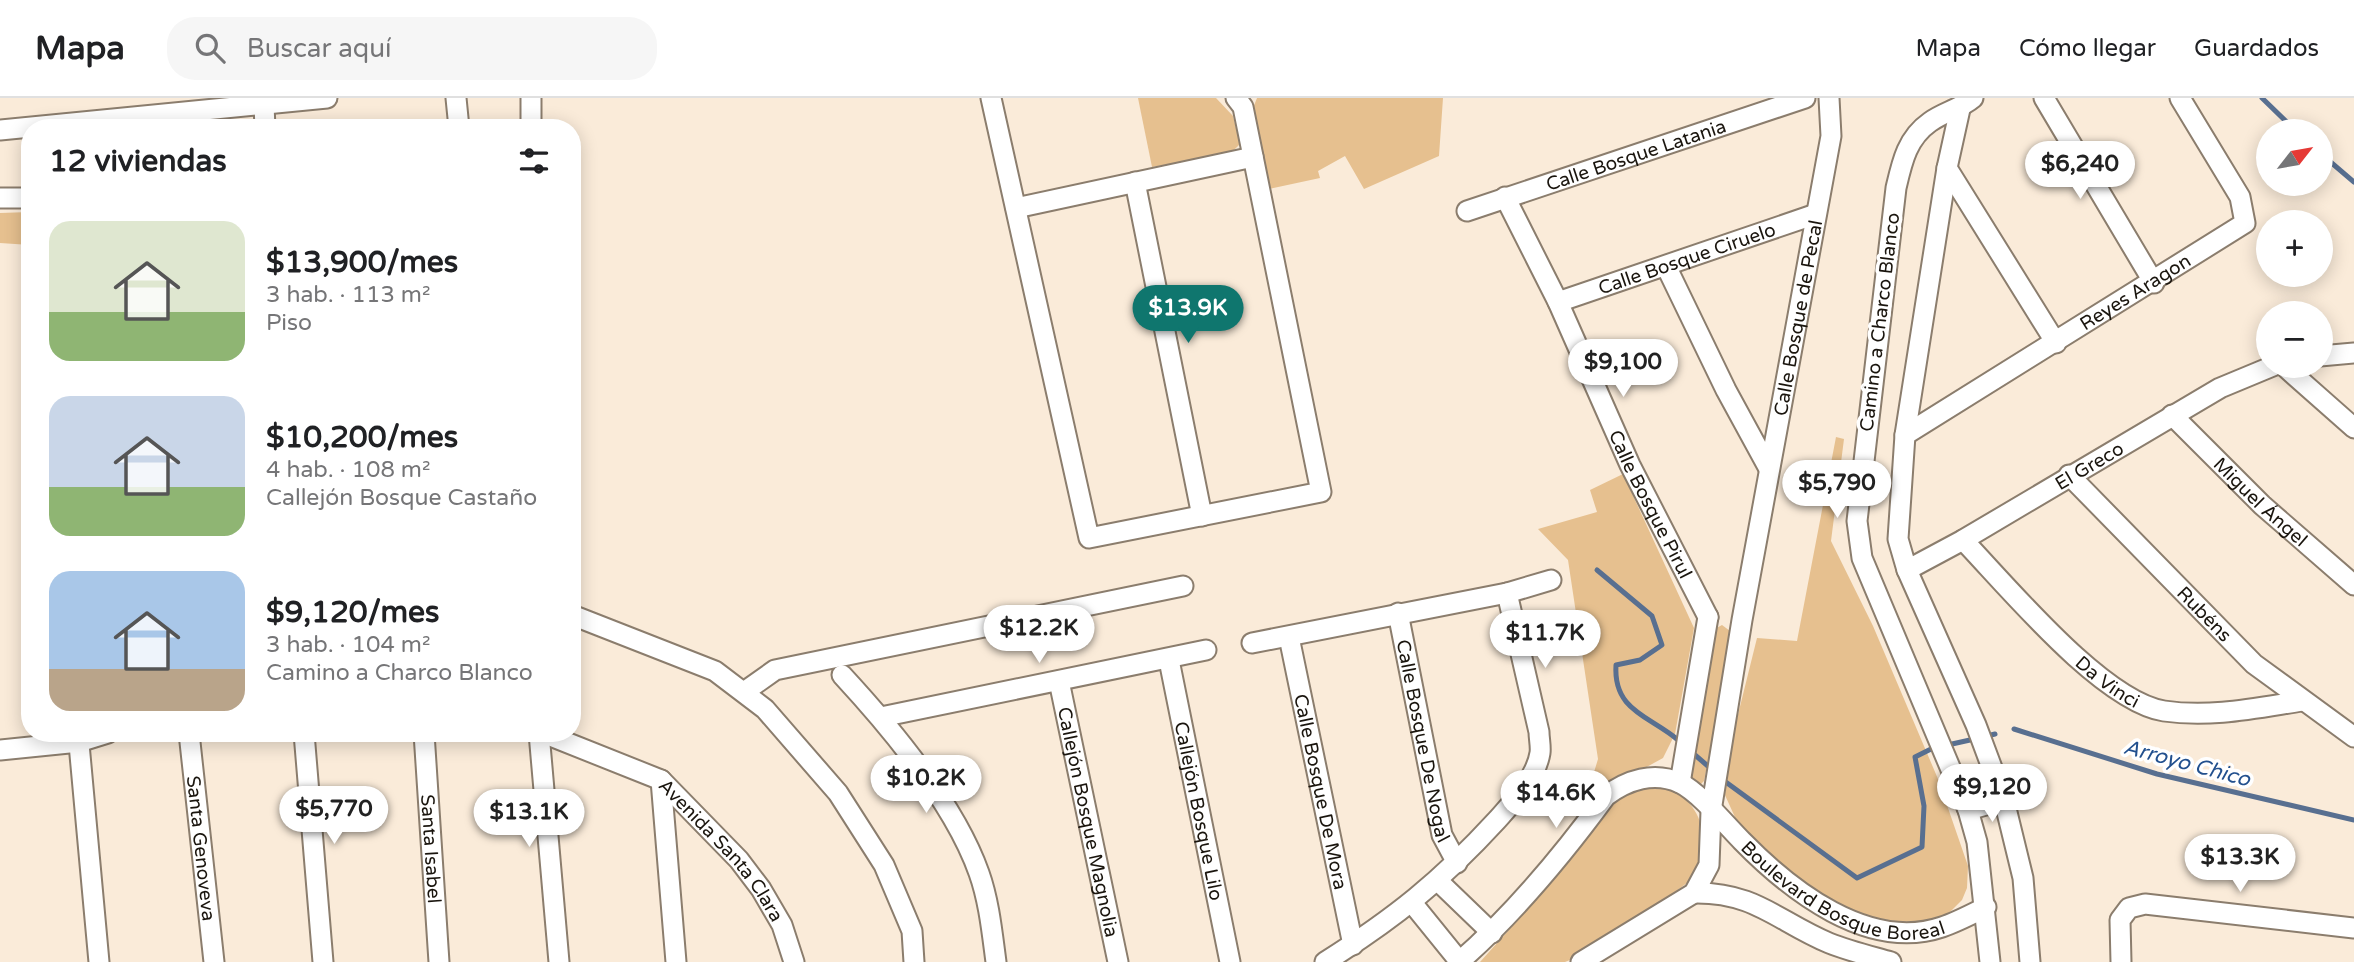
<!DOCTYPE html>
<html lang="es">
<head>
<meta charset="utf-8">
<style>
  body { margin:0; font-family:"Varela Round",sans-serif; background:#f6f6f6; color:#202124; height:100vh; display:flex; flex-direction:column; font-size:26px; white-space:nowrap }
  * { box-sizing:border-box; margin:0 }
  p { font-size:23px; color:#757577 }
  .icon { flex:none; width:38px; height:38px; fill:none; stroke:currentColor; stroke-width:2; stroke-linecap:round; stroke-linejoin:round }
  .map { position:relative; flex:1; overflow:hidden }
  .drawer { position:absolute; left:21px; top:21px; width:560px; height:623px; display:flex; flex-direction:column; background:#fff; border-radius:28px; box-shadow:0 4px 18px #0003 }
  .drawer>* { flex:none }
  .needle { width:46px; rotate:59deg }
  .tools { position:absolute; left:2256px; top:21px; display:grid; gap:14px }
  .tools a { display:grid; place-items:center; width:77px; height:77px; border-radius:50%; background:#fff; box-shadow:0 4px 18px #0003; font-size:35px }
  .price { position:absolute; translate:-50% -60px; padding:0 16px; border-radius:24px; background:#fff; color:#222; font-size:23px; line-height:46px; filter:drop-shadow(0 2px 4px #0008) }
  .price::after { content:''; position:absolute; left:50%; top:42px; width:21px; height:16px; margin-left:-10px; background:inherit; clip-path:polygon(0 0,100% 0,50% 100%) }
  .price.selected { background:#0f766e; color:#fff }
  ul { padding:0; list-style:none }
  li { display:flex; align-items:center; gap:21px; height:175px; padding:0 28px }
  li span { display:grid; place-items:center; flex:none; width:196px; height:140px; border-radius:21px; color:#555 }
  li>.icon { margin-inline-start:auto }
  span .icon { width:84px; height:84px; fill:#fffc; stroke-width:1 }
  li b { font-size:30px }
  h2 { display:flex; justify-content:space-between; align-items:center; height:84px; padding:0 28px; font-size:30px }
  header { display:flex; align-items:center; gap:42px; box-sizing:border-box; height:98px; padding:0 35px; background:#fff; border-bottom:2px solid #e0e0e0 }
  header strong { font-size:33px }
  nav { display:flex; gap:38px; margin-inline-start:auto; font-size:24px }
  .search { width:490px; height:63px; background:#f6f6f6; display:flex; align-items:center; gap:18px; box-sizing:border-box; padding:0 24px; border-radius:28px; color:#757577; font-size:26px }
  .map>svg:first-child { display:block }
  .green { fill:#e6c08f }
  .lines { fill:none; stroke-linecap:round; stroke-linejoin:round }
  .stream { stroke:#586f90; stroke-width:5 }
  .minor-casing { stroke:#8b7d6d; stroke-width:23 }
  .minor { stroke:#fff; stroke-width:19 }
  .labels { text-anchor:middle; stroke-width:7; stroke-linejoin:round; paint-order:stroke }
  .street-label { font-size:19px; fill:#1a150e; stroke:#fff }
  .water-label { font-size:21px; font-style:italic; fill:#22508e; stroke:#fff }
</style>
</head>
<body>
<header>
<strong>Mapa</strong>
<div class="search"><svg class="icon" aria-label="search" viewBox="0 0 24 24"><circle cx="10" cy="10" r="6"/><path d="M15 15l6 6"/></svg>Buscar aquí</div>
<nav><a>Mapa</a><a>Cómo llegar</a><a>Guardados</a></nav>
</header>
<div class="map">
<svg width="2354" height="864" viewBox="0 0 2354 864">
  <rect width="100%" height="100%" fill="#faebd9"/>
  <g class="green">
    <path d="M1138 0H1216L1233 18 1240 46 1230 56 1152 69Z"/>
    <path d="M1257 0H1443L1439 58 1364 91 1345 58 1318 73 1320 80 1269 91 1253 10Z"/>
    <path d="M30 114V147L0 145V115Z"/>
    <path d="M1836 339 1844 341 1831 443 1873 528 1938 681 1968 768 1967 790 1962 802 1945 819 1924 827 1873 820 1825 801 1790 776 1739 728 1724 695 1723 677 1757 540 1797 543Z"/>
    <path d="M1623 376 1694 530 1675 636 1663 660 1643 671 1619 677 1586 701 1598 661 1568 462 1538 431 1597 414 1590 392Z"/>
    <path d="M1722 527 1730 533 1733 540 1704 683 1699 688 1688 682 1713 532Z"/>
    <path d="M1631 689C1643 689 1658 686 1668 691 1704 704 1713 749 1693 779 1687 789 1577 861 1565 864 1545 864 1502 864 1480 864L1550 786 1614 701Z"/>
  </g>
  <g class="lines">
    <g class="stream">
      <path d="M2262 0 2296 33"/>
      <path d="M2320 55 2354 84"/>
      <path d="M1597 472 1652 518 1662 547 1640 562 1616 567C1613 613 1650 618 1678 642"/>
      <path d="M2014 631 2157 676 2354 722"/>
      <path d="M1991 637 1995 636"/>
      <path d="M1952 646 1970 642"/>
      <path d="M1695 657 1709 669"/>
      <path d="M1723 682 1857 780 1922 749 1924 708 1915 659 1931 651"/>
    </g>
    <g class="minor-casing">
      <g id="minor">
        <path d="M456 0 459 30"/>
        <path d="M991 0 1089 440 1321 394 1243 9 1236 0"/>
        <path d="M1973 0C1960 11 1944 14 1930 24 1907 40 1902 64 1896 90L1857 423 1862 460 1968 712 1977 744 1990 864"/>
        <path d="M2044 0 2154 185"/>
        <path d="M264 7 265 30"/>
        <path d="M1960 11 1947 70 1905 337 1898 441 1907 472 1976 627 2004 702 2023 780 2030 864"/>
        <path d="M531 27V0"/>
        <path d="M0 32 327 0"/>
        <path d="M1947 70 2056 245"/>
        <path d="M1135 84 1202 418"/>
        <path id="s1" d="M1505 99 1558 204 1630 367 1708 519"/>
        <path d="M0 100H30"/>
        <path d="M1016 110 1253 59"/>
        <path id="s2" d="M1467 113 1805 0"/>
        <path d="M1666 168 1726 292 1768 369"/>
        <path id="s3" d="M1558 204 1816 116"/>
        <path d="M2320 258 2354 255"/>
        <path d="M2284 268 2354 330"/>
        <path id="s4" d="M2172 317 2262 407 2354 487"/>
        <path id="s5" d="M1905 337 2245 125 2240 99 2180 0"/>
        <path id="s6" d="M2069 377 2254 566 2354 639"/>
        <path id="s7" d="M1963 442C2008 489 2102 603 2164 613 2211 620 2256 610 2302 603"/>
        <path id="s8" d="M1907 472 1963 442 2220 290 2273 268"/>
        <path id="s9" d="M1398 515 1442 737 1457 765"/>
        <path d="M572 517 715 573 765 611 838 695 884 767 912 833 914 864"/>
        <path id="s10" d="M1289 539 1353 847"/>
        <path d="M1252 545 1507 495 1551 482"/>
        <path id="s11" d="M1169 562 1230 864"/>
        <path d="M842 577C891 630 955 707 979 775 989 803 992 834 996 864"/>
        <path id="s12" d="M1059 583 1118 864"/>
        <path d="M744 594 775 572 1183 488"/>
        <path d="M881 619 1206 552"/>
        <path d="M78 635 99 864"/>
        <path id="s13" d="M189 635 214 864"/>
        <path d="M304 635 323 864"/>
        <path id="s14" d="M424 635 439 864"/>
        <path d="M539 635 559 864"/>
        <path id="s15" d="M543 635 661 682 739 762 761 791 782 827 794 864"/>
        <path d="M0 652 79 644 108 635"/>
        <path d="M661 682 676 864"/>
        <path d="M1680 685 1708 519"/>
        <path d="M1968 712 2004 702"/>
        <path d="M1438 783 1492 835"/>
        <path d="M1694 795C1755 794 1777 823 1829 845 1849 853 1870 858 1891 864"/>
        <path d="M1413 806 1460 864"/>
        <path d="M1325 864C1395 820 1441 783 1497 722 1513 704 1536 680 1540 655 1541 649 1539 640 1539 634L1507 495"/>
        <path id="s16" d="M1459 864C1515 815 1562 758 1606 698 1627 682 1654 673 1680 685 1700 695 1726 727 1742 743 1790 792 1868 854 1942 829 1957 824 1972 816 1986 809"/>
        <path id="s17" d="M1581 864 1694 795 1709 767 1711 713 1742 522 1831 38 1829 0"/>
        <path d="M2121 864 2120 822 2129 810 2145 806 2354 830"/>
      </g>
    </g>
    <use href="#minor" class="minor"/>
  </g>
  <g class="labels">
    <g class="street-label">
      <text dy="7" stroke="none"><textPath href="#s2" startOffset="178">Calle Bosque Latania</textPath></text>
      <text dy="7" stroke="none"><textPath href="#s3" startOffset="136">Calle Bosque Ciruelo</textPath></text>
      <text dy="7" stroke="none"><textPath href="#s5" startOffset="271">Reyes Aragon</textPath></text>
      <text dy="7" stroke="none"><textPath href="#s17" startOffset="719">Calle Bosque de Pecal</textPath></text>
      <text transform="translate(1879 224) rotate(-83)" y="7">Camino a Charco Blanco</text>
      <text dy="7" stroke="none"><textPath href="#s8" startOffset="210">El Greco</textPath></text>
      <text dy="7" stroke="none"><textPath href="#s1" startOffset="340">Calle Bosque Pirul</textPath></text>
      <text dy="7" stroke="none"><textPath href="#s4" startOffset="124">Miguel Ángel</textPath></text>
      <text dy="7" stroke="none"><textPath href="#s6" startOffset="194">Rubéns</textPath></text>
      <text dy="7" stroke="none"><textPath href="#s7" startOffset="203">Da Vinci</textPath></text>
      <text dy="7" stroke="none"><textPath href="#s9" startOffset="130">Calle Bosque De Nogal</textPath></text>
      <text dy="7" stroke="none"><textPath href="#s10" startOffset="158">Calle Bosque De Mora</textPath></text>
      <text dy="7" stroke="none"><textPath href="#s11" startOffset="154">Callejón Bosque Lilo</textPath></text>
      <text dy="7" stroke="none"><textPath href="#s12" startOffset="144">Callejón Bosque Magnolia</textPath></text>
      <text dy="7" stroke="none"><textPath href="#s13" startOffset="116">Santa Genoveva</textPath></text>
      <text dy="7" stroke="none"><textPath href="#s14" startOffset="116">Santa Isabel</textPath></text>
      <text dy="7" stroke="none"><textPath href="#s15" startOffset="220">Avenida Santa Clara</textPath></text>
      <text dy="7" stroke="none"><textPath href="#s16" startOffset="504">Boulevard Bosque Boreal</textPath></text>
    </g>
    <g class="water-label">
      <text transform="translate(2187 665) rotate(15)" y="7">Arroyo Chico</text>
    </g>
  </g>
</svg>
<div class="tools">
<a><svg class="needle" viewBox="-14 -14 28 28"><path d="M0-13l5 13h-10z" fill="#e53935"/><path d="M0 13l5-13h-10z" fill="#757577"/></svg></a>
<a>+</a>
<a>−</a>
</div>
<b class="price" style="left:2080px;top:103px">$6,240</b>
<b class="price selected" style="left:1188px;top:247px">$13.9K</b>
<b class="price" style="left:1623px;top:301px">$9,100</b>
<b class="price" style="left:1837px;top:422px">$5,790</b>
<b class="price" style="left:1039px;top:567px">$12.2K</b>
<b class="price" style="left:1545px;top:572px">$11.7K</b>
<b class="price" style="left:926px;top:717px">$10.2K</b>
<b class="price" style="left:1992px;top:726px">$9,120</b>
<b class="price" style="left:1556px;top:732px">$14.6K</b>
<b class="price" style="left:334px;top:748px">$5,770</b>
<b class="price" style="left:529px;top:751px">$13.1K</b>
<b class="price" style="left:2240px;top:796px">$13.3K</b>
<section class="drawer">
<h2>12 viviendas<svg class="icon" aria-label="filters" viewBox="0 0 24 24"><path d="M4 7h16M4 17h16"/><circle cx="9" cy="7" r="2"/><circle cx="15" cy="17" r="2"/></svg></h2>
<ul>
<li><span style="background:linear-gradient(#dfe7d0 65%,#8fb573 0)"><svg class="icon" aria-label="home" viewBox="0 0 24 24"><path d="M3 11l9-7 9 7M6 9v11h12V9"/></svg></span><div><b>$13,900/mes</b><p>3 hab. · 113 m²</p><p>Piso</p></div></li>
<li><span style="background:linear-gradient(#c9d6e8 65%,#8fb573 0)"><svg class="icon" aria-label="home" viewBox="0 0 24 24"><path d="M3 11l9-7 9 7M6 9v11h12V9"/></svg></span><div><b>$10,200/mes</b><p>4 hab. · 108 m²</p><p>Callejón Bosque Castaño</p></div></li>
<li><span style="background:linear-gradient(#a9c7e8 70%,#b9a48a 0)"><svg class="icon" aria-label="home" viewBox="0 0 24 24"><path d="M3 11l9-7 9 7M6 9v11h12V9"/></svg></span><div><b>$9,120/mes</b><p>3 hab. · 104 m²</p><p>Camino a Charco Blanco</p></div></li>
</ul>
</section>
</div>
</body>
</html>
